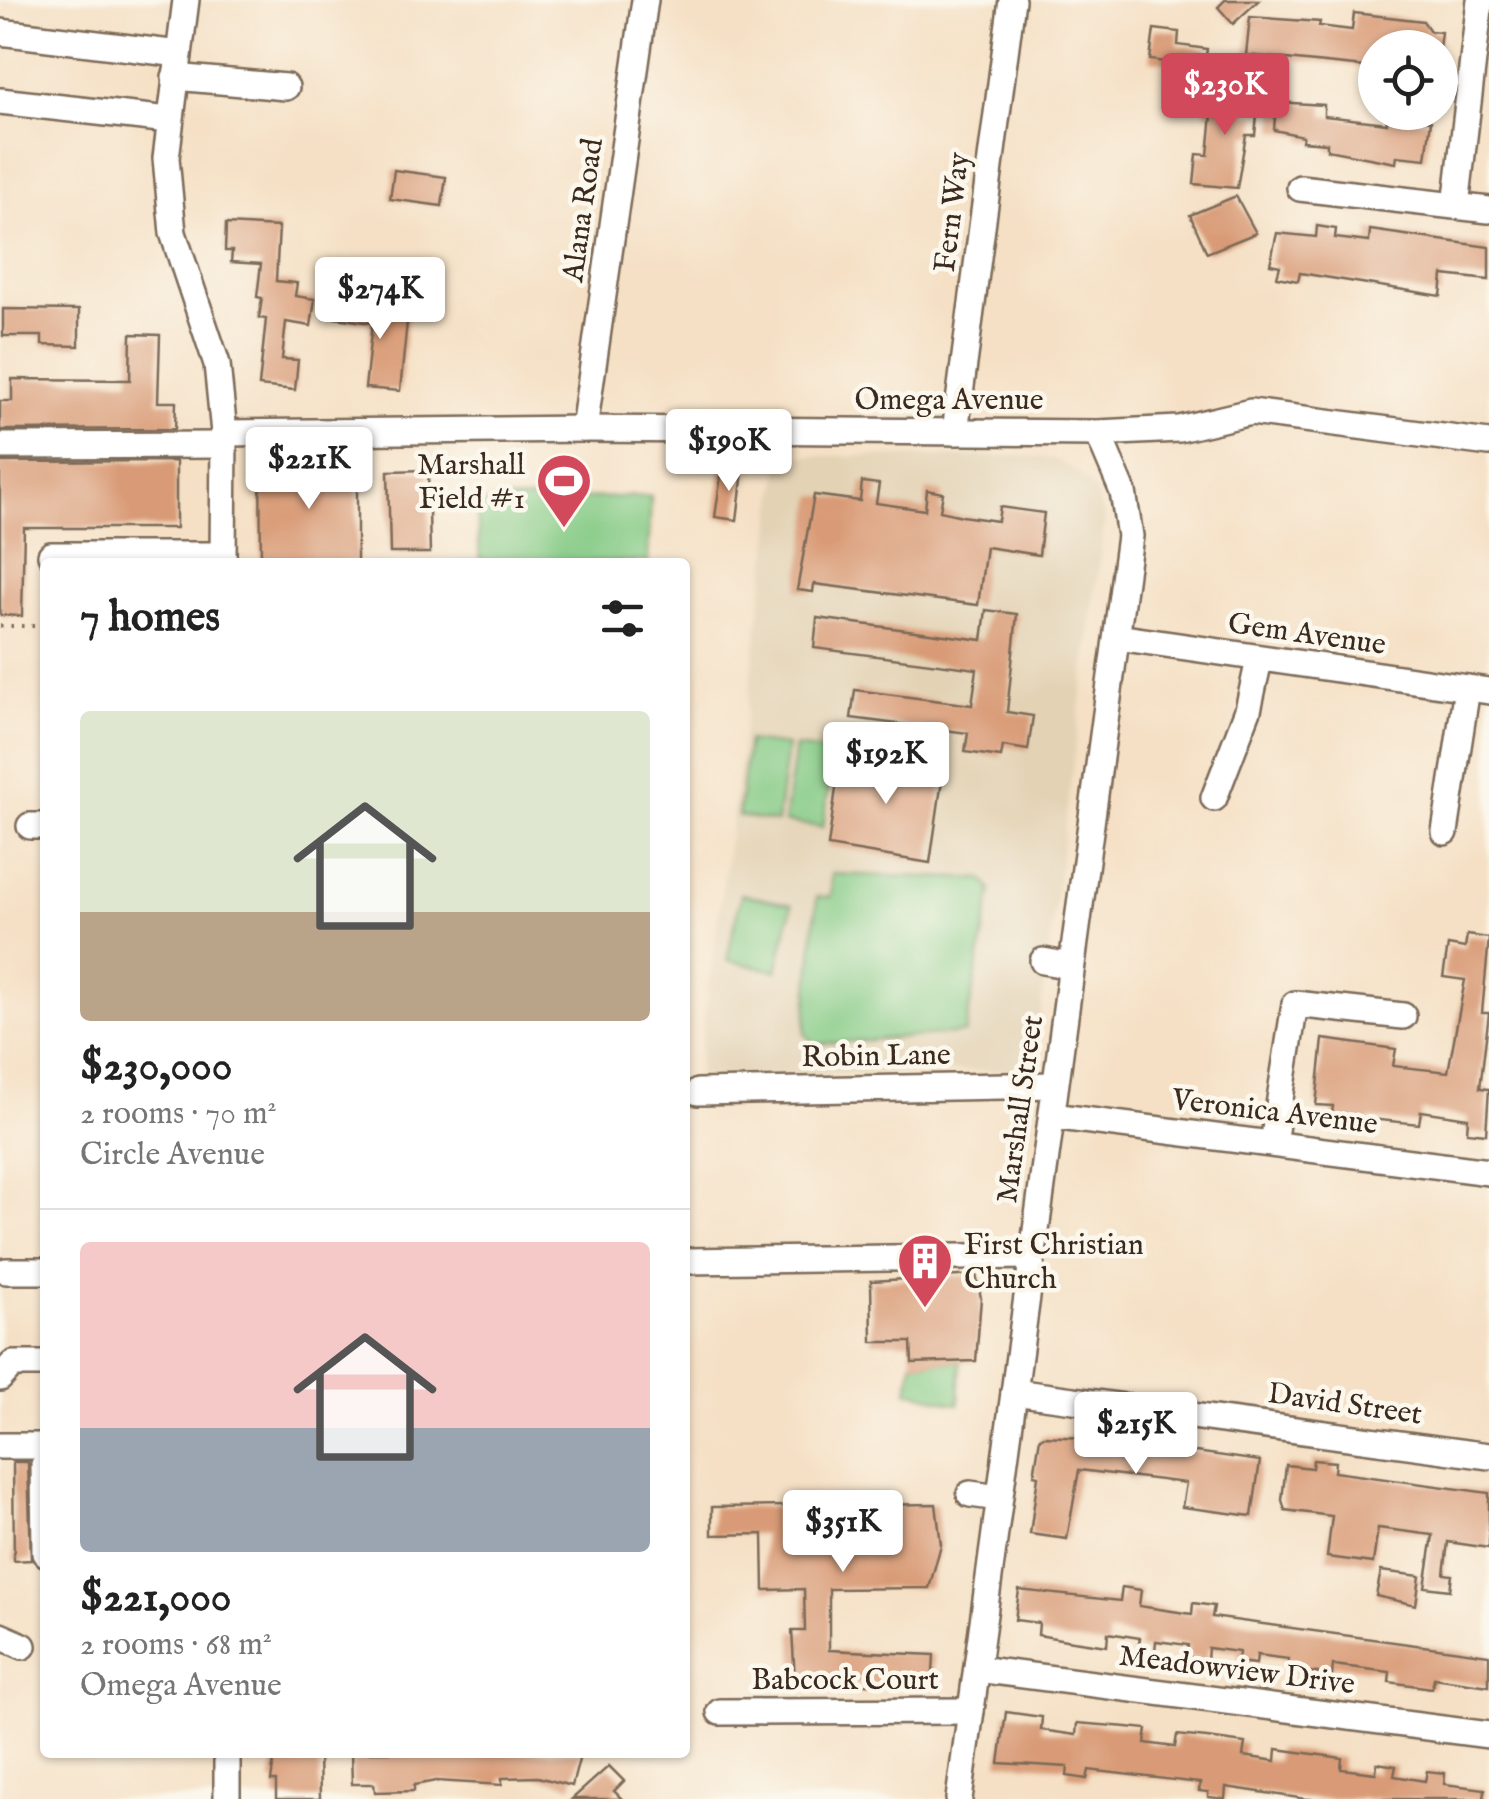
<!DOCTYPE html>
<html lang="en">
<head>
<meta charset="utf-8">
<style>
  body { margin:0; font-family:"IM FELL English",serif; background:#f6f6f6; color:#222; height:100vh; display:flex; flex-direction:column; font-size:38px; white-space:nowrap }
  * { box-sizing:border-box; margin:0 }
  p { font-size:32px; color:#767676 }
  .icon { flex:none; width:55px; height:55px; fill:none; stroke:currentColor; stroke-width:2; stroke-linecap:round; stroke-linejoin:round }
  .map { position:relative; flex:1; overflow:hidden }
  .details { position:absolute; left:40px; top:558px; width:650px; height:1200px; display:flex; flex-direction:column; background:#fff; border-radius:10px; box-shadow:0 2px 8px #0004 }
  .details>* { flex:none }
  .buttons { position:absolute; left:1358px; top:30px; display:grid; gap:20px }
  .buttons a { display:grid; place-items:center; width:100px; height:100px; border-radius:50%; background:#fff; box-shadow:0 2px 8px #0004; font-size:50px }
  .price { position:absolute; translate:-50% -85px; padding:0 22px; border-radius:10px; background:#fff; color:#222; font-size:32px; line-height:65px; filter:drop-shadow(0 2px 5px #0008) }
  .price::after { content:''; position:absolute; left:50%; top:60px; width:30px; height:22px; margin-left:-15px; background:inherit; clip-path:polygon(0 0,100% 0,50% 100%) }
  .price.on { background:#d1495b; color:#fff }
  ul { padding:0; list-style:none }
  li { display:grid; align-content:center; gap:20px; height:530px; padding:0 40px }
  li+li { border-top:2px solid #e0e0e0 }
  li span { display:grid; place-items:center; height:310px; border-radius:10px; color:#555 }
  li>.icon { margin-inline-start:auto }
  span .icon { width:180px; height:180px; fill:#fffc; stroke-width:1 }
  li b { font-size:42px }
  h2 { display:flex; justify-content:space-between; align-items:center; height:120px; padding:0 40px; font-size:42px }
  .map>svg:first-child { display:block }
  .built { fill:#e3d2b4 }
  .green { fill:#84ca85; stroke:#607a52; stroke-width:2.5 }
  .building { fill:#d99b77 }
  .lines { fill:none; stroke-linecap:round; stroke-linejoin:round }
  .minor-casing { stroke:#7c6a58; stroke-width:30 }
  .path { stroke:#7c6a58; stroke-width:4; stroke-dasharray:2.5 8; stroke-linecap:butt }
  .minor { stroke:#fff; stroke-width:25 }
  .labels { text-anchor:middle; stroke-width:9; stroke-linejoin:round; paint-order:stroke }
  .street-label { font-size:30px; fill:#3b2a1e; stroke:#fbf7ec }
  .poi-label { font-size:30px; fill:#3b2a1e; stroke:#fbf7ec; text-anchor:end }
</style>
</head>
<body>
<div class="map">
<svg width="1489" height="1799" viewBox="0 0 1489 1799">
  <rect width="100%" height="100%" fill="#fbf7ec"/>
  <filter id="ink" filterUnits="userSpaceOnUse"><feTurbulence type="fractalNoise" baseFrequency=".01" numOctaves="2"/><feDisplacementMap in="SourceGraphic" scale="20" xChannelSelector="R" yChannelSelector="G"/><feConvolveMatrix kernelMatrix="1 2 1 2 8 2 1 2 1" color-interpolation-filters="sRGB"/></filter>
  <filter id="wash" filterUnits="userSpaceOnUse"><feTurbulence type="fractalNoise" baseFrequency=".0048" numOctaves="4" result="noise"/><feDisplacementMap in="SourceGraphic" scale="40" xChannelSelector="R" yChannelSelector="G"/><feGaussianBlur stdDeviation="2.25" result="paint"/><feColorMatrix in="noise" values="0 0 0 0 0 0 0 0 0 0 0 0 0 0 0 0 0 1.4 0 .05"/><feComposite in="paint" operator="in"/></filter>
  <g filter="url(#wash)">
    <rect width="100%" height="100%" fill="#f5e0c5"/>
    <path class="built" d="M781 456H1025L1054 459 1076 471 1095 491 1105 518 1033 1070 697 1076Z"/>
    <g class="green">
      <path d="M651 496 648 562H480L477 510 490 501Z"/>
      <path d="M748 741 787 746 777 822 738 816Z"/>
      <path d="M795 747 834 752 823 827 784 822Z"/>
      <path d="M832 874 983 879 992 890 965 1033 815 1044 805 1034 817 897H831Z"/>
      <path d="M741 894 792 905 777 971 727 960Z"/>
      <path d="M961 1361 959 1404C942 1403 929 1393 908 1392L912 1363Z"/>
    </g>
    <g id="blocks">
      <g class="building">
        <path d="M1225 0H1259L1233 24 1218 7Z"/>
        <path d="M1354 13 1423 21 1430 31 1441 32 1439 48H1375V68L1246 55 1250 17 1320 22 1319 26 1352 30Z"/>
        <path d="M1154 29 1179 32 1178 45 1207 49 1204 67 1150 60Z"/>
        <path d="M1207 85 1241 88 1244 113 1257 115 1255 135H1246L1237 188 1194 184 1197 154 1208 155 1212 114 1205 113Z"/>
        <path d="M1276 102 1324 105V116L1387 123V116L1431 121 1426 159 1397 156 1396 163 1327 150V143L1302 141 1303 136 1274 130Z"/>
        <path d="M394 170 446 177 442 206 390 199Z"/>
        <path d="M1236 196 1256 233 1207 253 1190 215Z"/>
        <path d="M226 224 279 227 276 281 297 283 295 296 315 299 311 326 286 322 282 359 298 360 295 390 259 386 266 319 259 318 262 298 257 297 261 264 231 262 232 251H225Z"/>
        <path d="M1317 226 1336 229 1335 238 1369 242 1370 230 1489 247V280L1443 275 1441 296 1300 273 1298 281 1277 277 1280 266 1270 264 1277 233 1316 237Z"/>
        <path d="M350 297 370 300 369 308 408 312 400 391 365 388 372 323 335 318 336 304 348 306Z"/>
        <path d="M3 309 79 310V346L42 345V336H3Z"/>
        <path d="M131 334 160 335 158 402H176L175 429 0 430V401H12V379L130 380Z"/>
        <path d="M176 461V528H24L22 616 0 615V462Z"/>
        <path d="M260 463H357V562H261Z"/>
        <path d="M722 468 743 471 737 520 715 517Z"/>
        <path d="M428 470 430 553H390L388 471Z"/>
        <path d="M862 482 879 484 876 503 925 510 927 490 943 493 940 511 962 516 998 521 1000 507 1044 513 1039 555 986 547 978 605 814 584 813 592 797 590 814 495 860 501Z"/>
        <path d="M986 610 1017 614 1007 712 1033 716 1028 750 1003 746 1001 757 965 752 968 733 851 718 855 690 972 705 977 669 814 648 817 618 982 640Z"/>
        <path d="M841 752 944 766 930 863 828 846Z"/>
        <path d="M1467 935 1489 938 1482 1013H1489L1480 1088 1489 1089 1486 1134 1467 1132 1468 1118 1421 1111 1419 1124 1370 1119 1369 1128 1331 1123 1333 1106 1316 1105 1323 1039 1396 1049 1393 1066 1448 1072 1465 980 1443 977 1448 945 1465 948Z"/>
        <path d="M976 1275 981 1298 976 1361 912 1363 911 1342H872L871 1281Z"/>
        <path d="M1044 1436 1103 1439 1260 1461 1252 1516 1182 1507 1186 1483 1079 1470 1067 1539 1030 1534 1038 1476 1034 1475 1040 1438Z"/>
        <path d="M1313 1460 1335 1462 1334 1472 1489 1493V1548L1448 1542 1444 1574 1452 1575 1450 1590 1425 1587 1433 1535 1378 1528 1373 1563 1327 1557 1332 1516 1285 1510 1282 1500 1286 1465 1312 1468Z"/>
        <path d="M13 1462H28L31 1560 14 1561Z"/>
        <path d="M936 1504 941 1545 929 1588 829 1589V1650L934 1655 932 1688 795 1680 792 1631H805L804 1589 764 1590 763 1534 712 1535V1507Z"/>
        <path d="M1381 1571 1420 1576 1416 1605 1376 1596Z"/>
        <path d="M1122 1587 1141 1590 1139 1606 1192 1614 1193 1603 1214 1606 1212 1617 1489 1655V1686L1434 1678 1432 1688 1389 1682 1390 1672 1333 1665 1332 1675 1287 1669 1289 1659 1257 1655 1256 1664 1238 1662 1239 1652 1208 1648 1207 1660 1187 1657 1188 1645 1156 1641 1155 1651 1138 1649 1140 1638 1108 1633 1107 1646 1066 1640 1038 1635 1039 1623 1015 1620 1019 1590 1120 1601Z"/>
        <path d="M1006 1712 1042 1717 1041 1730 1076 1735 1077 1723 1127 1727 1147 1729 1145 1743 1175 1747 1177 1735 1207 1738 1245 1743 1243 1756 1276 1761 1277 1749 1342 1758 1341 1769 1376 1773 1377 1763 1396 1766 1394 1776 1425 1781 1427 1771 1445 1773 1444 1784 1485 1789 1484 1799H1306L1226 1787 1225 1799 1208 1797V1792L1199 1791 1200 1783 1089 1770 1087 1779 1067 1776 1068 1767 999 1763Z"/>
        <path d="M275 1752H319L320 1799H276V1781H271Z"/>
        <path d="M351 1752H581L572 1786 538 1777 502 1778V1785L436 1781 414 1785V1791L375 1792 374 1784H352Z"/>
        <path d="M609 1766 624 1781 614 1791 622 1799H572Z"/>
      </g>
    </g>
  </g>
  <g filter="url(#ink)">
    <use href="#blocks" fill-opacity="0" stroke="#7c6a58" stroke-width="2.5"/>
    <g class="lines">
      <g class="minor-casing">
        <g id="minor">
          <path d="M186 0 166 158 173 233 217 364 224 433 223 562"/>
          <path d="M0 32 179 54"/>
          <path d="M175 77 286 87"/>
          <path d="M0 101 169 120"/>
          <path d="M1300 188 1489 210"/>
          <path d="M1456 206 1480 0"/>
          <path d="M584 429 645 0"/>
          <path d="M955 432 1012 0"/>
          <path d="M224 433 584 429 1098 433 1179 429 1251 412 1489 443"/>
          <path d="M0 446 223 445"/>
          <path d="M51 555H223"/>
          <path d="M1117 637 1489 691"/>
          <path d="M1214 798 1248 710 1259 660"/>
          <path d="M30 826H45"/>
          <path d="M1445 832 1467 688"/>
          <path d="M1043 961 1071 966"/>
          <path d="M698 1092 1055 1085"/>
          <path d="M1052 1116 1489 1172"/>
          <path d="M1273 1143 1295 1004 1403 1016"/>
          <path d="M685 1261 1031 1256"/>
          <path d="M6 1271H45"/>
          <path d="M0 1378 13 1364H45"/>
          <path d="M1014 1392 1489 1456"/>
          <path d="M0 1446H45"/>
          <path d="M44 1465 45 1553"/>
          <path d="M970 1494 999 1498"/>
          <path d="M0 1636 23 1646"/>
          <path d="M977 1669 1489 1735"/>
          <path d="M720 1712 971 1711"/>
          <path d="M227 1752V1799"/>
          <path d="M959 1799 1130 536 1123 492 1098 433"/>
        </g>
      </g>
      <path class="path" d="M0 626H45"/>
      <use href="#minor" class="minor"/>
    </g>
  </g>
  <defs>
    <g id="stadium-pin" transform="scale(2.875)"><path d="M0 17L-7.5 6A9.5 9.5 0 1 1 7.5 6Z" fill="#d1495b" stroke="#fbf7ec"/><path d="M0-5a6.5 5 0 1 0 0 10a6.5 5 0 1 0 0-10ZM-3.5-1.8h7v3.6h-7Z" fill="#fff"/></g>
    <g id="building-pin" transform="scale(2.875)"><path d="M0 17L-7.5 6A9.5 9.5 0 1 1 7.5 6Z" fill="#d1495b" stroke="#fbf7ec"/><path d="M-4-6H4V6H1V3H-1V6H-4ZM-2.5-4.3h1.7v1.8h-1.7ZM.8-4.3h1.7v1.8H.8ZM-2.5-1h1.7V.8h-1.7ZM.8-1h1.7V.8H.8Z" fill="#fff"/></g>
  </defs>
  <g fill-rule="evenodd">
    <use href="#stadium-pin" x="564" y="481"/>
    <use href="#building-pin" x="925" y="1261"/>
  </g>
  <g class="labels">
    <g class="street-label">
      <text transform="translate(582 210) rotate(-82)" y="10">Alana Road</text>
      <text transform="translate(951 212) rotate(-83)" y="10">Fern Way</text>
      <text x="949" y="409">Omega Avenue</text>
      <text transform="translate(1307 633) rotate(8)" y="10">Gem Avenue</text>
      <text transform="translate(876 1055) rotate(-1)" y="10">Robin Lane</text>
      <text transform="translate(1019 1109) rotate(-82)" y="10">Marshall Street</text>
      <text transform="translate(1275 1111) rotate(7)" y="10">Veronica Avenue</text>
      <text transform="translate(1345 1403) rotate(8)" y="10">David Street</text>
      <text transform="translate(1237 1669) rotate(7)" y="10">Meadowview Drive</text>
      <text x="845" y="1689">Babcock Court</text>
    </g>
    <g class="poi-label">
      <text x="525" y="474">Marshall<tspan x="525" dy="34">Field #1</tspan></text>
      <text x="964" y="1254" text-anchor="start">First Christian<tspan x="964" dy="34">Church</tspan></text>
    </g>
  </g>
</svg>
<div class="buttons">
<a><svg class="icon" aria-label="locate" viewBox="0 0 24 24"><circle cx="12" cy="12" r="6"/><path d="M12 2v4M12 18v4M2 12h4M18 12h4"/></svg></a>
</div>
<b class="price on" style="left:1225px;top:138px">$230K</b>
<b class="price" style="left:380px;top:342px">$274K</b>
<b class="price" style="left:729px;top:494px">$190K</b>
<b class="price" style="left:309px;top:512px">$221K</b>
<b class="price" style="left:886px;top:807px">$192K</b>
<b class="price" style="left:1136px;top:1477px">$215K</b>
<b class="price" style="left:843px;top:1575px">$351K</b>
<section class="details">
<h2>7 homes<svg class="icon" aria-label="filters" viewBox="0 0 24 24"><path d="M4 7h16M4 17h16"/><circle cx="9" cy="7" r="2"/><circle cx="15" cy="17" r="2"/></svg></h2>
<ul>
<li><span style="background:linear-gradient(#dfe7d0 65%,#b9a48a 0)"><svg class="icon" aria-label="home" viewBox="0 0 24 24"><path d="M3 11l9-7 9 7M6 9v11h12V9"/></svg></span><div><b>$230,000</b><p>2 rooms · 70 m²</p><p>Circle Avenue</p></div></li>
<li><span style="background:linear-gradient(#f6c9c9 60%,#9aa5b1 0)"><svg class="icon" aria-label="home" viewBox="0 0 24 24"><path d="M3 11l9-7 9 7M6 9v11h12V9"/></svg></span><div><b>$221,000</b><p>2 rooms · 68 m²</p><p>Omega Avenue</p></div></li>
</ul>
</section>
</div>
</body>
</html>
